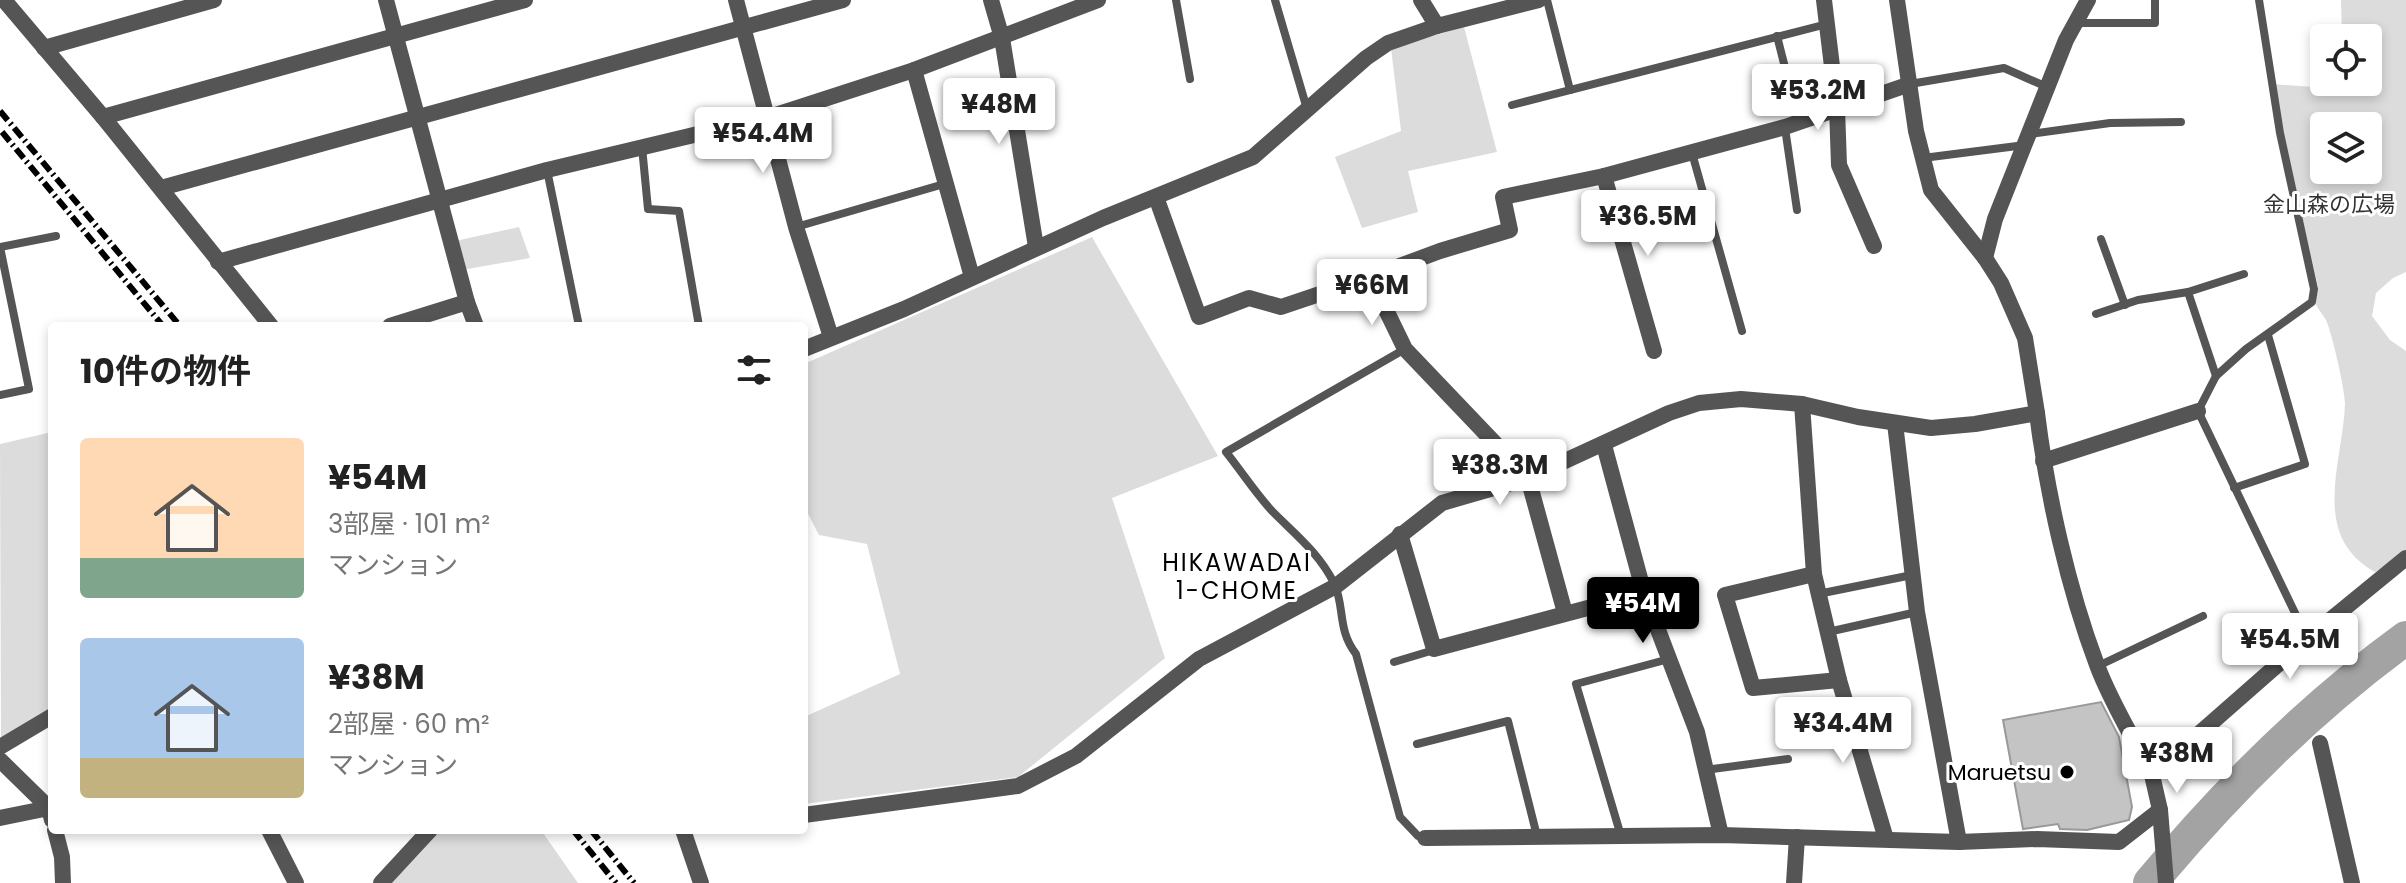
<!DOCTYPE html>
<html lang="ja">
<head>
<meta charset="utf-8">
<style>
  body { margin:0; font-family:Poppins,"Noto Sans JP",sans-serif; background:#f2f2f2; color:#222; height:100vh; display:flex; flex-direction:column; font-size:30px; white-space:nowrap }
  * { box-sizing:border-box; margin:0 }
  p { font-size:26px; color:#767676 }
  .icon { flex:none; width:44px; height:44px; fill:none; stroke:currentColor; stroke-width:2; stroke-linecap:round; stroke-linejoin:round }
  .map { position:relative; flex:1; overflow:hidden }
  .drawer { position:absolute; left:48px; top:322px; width:760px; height:512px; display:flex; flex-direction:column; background:#fff; border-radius:8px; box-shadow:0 4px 12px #0003 }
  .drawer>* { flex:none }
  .tools { position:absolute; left:2310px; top:24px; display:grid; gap:16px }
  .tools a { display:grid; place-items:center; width:72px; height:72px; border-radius:8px; background:#fff; box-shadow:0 4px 12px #0003; font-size:40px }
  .price { position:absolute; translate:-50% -68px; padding:0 18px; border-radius:8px; background:#fff; color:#222; font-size:26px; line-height:52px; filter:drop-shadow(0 2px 4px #0008) }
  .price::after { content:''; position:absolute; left:50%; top:48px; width:24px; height:18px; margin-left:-12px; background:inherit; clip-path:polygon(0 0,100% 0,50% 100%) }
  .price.selected { background:#000; color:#fff }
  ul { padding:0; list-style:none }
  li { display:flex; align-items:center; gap:24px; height:200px; padding:0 32px }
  li span { display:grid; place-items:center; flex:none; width:224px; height:160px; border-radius:8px; color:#555 }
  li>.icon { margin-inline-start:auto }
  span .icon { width:96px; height:96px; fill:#fffc; stroke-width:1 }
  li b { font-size:34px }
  h2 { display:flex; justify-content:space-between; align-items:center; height:96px; padding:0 32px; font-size:34px }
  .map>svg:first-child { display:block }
  .green { fill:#dcdcdc; fill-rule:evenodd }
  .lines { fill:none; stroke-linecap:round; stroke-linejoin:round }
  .river { stroke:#a3a3a3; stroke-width:34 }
  .building { fill:#c4c4c4; stroke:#999; stroke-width:2 }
  .service { stroke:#555; stroke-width:8 }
  .minor { stroke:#555; stroke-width:16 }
  .tertiary { stroke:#555; stroke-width:16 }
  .rail { stroke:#000; stroke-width:6; stroke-dasharray:12 4 2 4; stroke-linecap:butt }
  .poi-dot { fill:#000; stroke:#fff; stroke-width:3 }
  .labels { text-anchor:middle; stroke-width:6; stroke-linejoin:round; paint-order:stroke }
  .park-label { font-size:22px; fill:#333; stroke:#fff }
  .poi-label { font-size:22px; fill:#000; stroke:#fff; text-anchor:end }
  .neighbourhood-label { font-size:24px; letter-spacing:2px; fill:#000; stroke:#fff }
</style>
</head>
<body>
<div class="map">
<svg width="2406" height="883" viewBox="0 0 2406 883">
  <rect width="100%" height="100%" fill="#fff"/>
  <g class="green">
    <path d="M2341 0H2406V272L2393 278 2376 293 2372 316 2390 340 2406 351V552L2375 572C2309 535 2343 463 2345 404 2345 390 2332 333 2326 320 2323 315 2319 310 2316 305L2318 286 2272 84 2340 89 2346 82H2368V38H2342ZM2324 126H2368V170H2324Z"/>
    <path d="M1464 27 1497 152 1408 171 1418 212 1362 228 1335 157 1401 131 1391 48Z"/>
    <path d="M519 227 530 258 462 270 455 241Z"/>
    <path d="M1092 237 1218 456 1112 498 1165 658 1018 777 804 804V717L900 674 867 544 819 535 804 506V364Z"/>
    <path d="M52 432V709L1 739 0 444Z"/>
    <path d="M440 830H541L578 883H388Z"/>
  </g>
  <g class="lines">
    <path class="river" d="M2150 883C2225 793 2311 707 2406 638"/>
  </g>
  <path class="building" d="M2101 702 2119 737 2132 807 2129 820 2087 830 2060 829 2058 824 2023 829 2003 720Z"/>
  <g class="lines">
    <g class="service">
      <path d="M1176 0 1190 79"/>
      <path d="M1275 0 1307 109"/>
      <path d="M1547 0 1570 90"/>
      <path d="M2259 0 2280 133 2314 289 2312 302 2246 349 2216 376 2198 411 2307 638"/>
      <path d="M2074 23H2155V0"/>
      <path d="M1777 36 1794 103"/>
      <path d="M1910 84 2004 68 2047 87"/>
      <path d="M1512 105 1827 24"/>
      <path d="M1785 128 1797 210"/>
      <path d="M2030 134 2110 123 2181 122"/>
      <path d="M642 147 648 209 679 211 699 326"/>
      <path d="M1692 153 1742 331"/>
      <path d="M1923 158 2025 145"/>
      <path d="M547 170 579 326"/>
      <path d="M796 227 944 184"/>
      <path d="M2101 239 2125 305"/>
      <path d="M0 247 56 236"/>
      <path d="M2096 314 2138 300 2188 292"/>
      <path d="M1405 349 1226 452C1242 472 1256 494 1273 512 1296 535 1319 553 1334 583 1345 606 1337 630 1356 654L1400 817 1418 836 1425 838"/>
      <path d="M2216 376 2188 292 2244 274"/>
      <path d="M0 395 29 389 0 247"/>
      <path d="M2234 488 2305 464 2268 335"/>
      <path d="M1818 594 1912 575"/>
      <path d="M1828 632 1917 612"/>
      <path d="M1394 662 1434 650"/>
      <path d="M2098 666 2203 616"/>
      <path d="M1417 744 1508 721 1537 836"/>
      <path d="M1705 770 1788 759"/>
      <path d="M1621 836 1576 684 1669 659"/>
    </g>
    <g class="minor">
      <path d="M4 0 103 117 271 326"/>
      <path d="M386 0 467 302 476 326"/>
      <path d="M736 0 796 227 831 337"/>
      <path d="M991 0 1002 38 1036 247"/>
      <path d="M1421 0 1437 26"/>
      <path d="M1824 0 1837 108 1839 165 1874 246"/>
      <path d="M1897 0 1916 131 1931 190 1985 258"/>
      <path d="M44 48 214 0"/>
      <path d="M914 70 972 277"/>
      <path d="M103 117 525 0"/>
      <path d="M1604 176 1654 351"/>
      <path d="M161 188 843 0"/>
      <path d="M1156 197 1199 317 1249 298 1281 307 1370 277 1405 349 1528 478 1565 613"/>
      <path d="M1985 258 1995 219 2066 40 2088 0"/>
      <path d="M218 262 547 170 769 117 914 70 1098 0"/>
      <path d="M1370 277 1440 251 1510 230 1503 197 1604 176 1785 127 1910 84"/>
      <path d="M390 326 467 302"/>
      <path d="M804 349 904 309 1103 218 1253 157 1366 58 1388 43 1437 26 1539 0"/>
      <path d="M1802 404 1814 574 1839 680 1886 839"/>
      <path d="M1895 423 1917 612 1959 842"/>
      <path d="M1604 445 1644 593 1697 732 1721 835"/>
      <path d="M2043 461 2198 411"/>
      <path d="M1400 534 1434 649 1644 593"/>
      <path d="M1814 574 1725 595 1753 688 1839 680"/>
      <path d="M2320 743 2352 883"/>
      <path d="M0 747 52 716"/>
      <path d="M0 760 49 808"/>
      <path d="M804 815 1018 786 1076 756 1199 659 1336 586 1442 503 1528 478 1669 413 1699 403 1741 399 1802 404 1858 417 1931 428 1975 424 2037 413C2047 494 2068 588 2097 665 2111 703 2134 739 2152 775"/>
      <path d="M0 818 49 808 52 820"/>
      <path d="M55 830 62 857 63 883"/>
      <path d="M269 830 296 883"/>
      <path d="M683 830 701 883"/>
      <path d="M1425 838 1721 835 1959 842 2037 839 2119 842 2160 810"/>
      <path d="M381 883 430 830"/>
      <path d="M1794 883 1797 837"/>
    </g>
    <g class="tertiary">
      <path d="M1985 258 2001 283 2025 338 2037 413"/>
      <path d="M2166 883 2160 810 2152 775 2307 639 2406 558"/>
    </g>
    <g class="rail">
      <path d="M0 111 180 326"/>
      <path d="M2 132 163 326"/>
      <path d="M573 830 616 883"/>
      <path d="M591 830 634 883"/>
    </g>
  </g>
  <circle class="poi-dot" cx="2067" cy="772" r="8"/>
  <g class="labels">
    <g class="park-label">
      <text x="2329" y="212">金山森の広場</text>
    </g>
    <g class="poi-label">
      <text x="2051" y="780">Maruetsu</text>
    </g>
    <g class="neighbourhood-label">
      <text x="1237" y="571">HIKAWADAI<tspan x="1237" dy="28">1-CHOME</tspan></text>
    </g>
  </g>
</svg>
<div class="tools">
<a><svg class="icon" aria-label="locate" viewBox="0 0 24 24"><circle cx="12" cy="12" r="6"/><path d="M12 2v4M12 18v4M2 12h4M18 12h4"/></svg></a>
<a><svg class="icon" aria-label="layers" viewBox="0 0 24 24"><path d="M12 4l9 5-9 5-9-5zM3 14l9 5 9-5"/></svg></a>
</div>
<b class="price" style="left:1818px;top:132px">¥53.2M</b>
<b class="price" style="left:999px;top:146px">¥48M</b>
<b class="price" style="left:763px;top:175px">¥54.4M</b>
<b class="price" style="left:1648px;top:258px">¥36.5M</b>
<b class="price" style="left:1372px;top:327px">¥66M</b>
<b class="price" style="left:1500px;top:507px">¥38.3M</b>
<b class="price selected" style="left:1643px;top:645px">¥54M</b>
<b class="price" style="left:2290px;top:681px">¥54.5M</b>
<b class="price" style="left:1843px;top:765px">¥34.4M</b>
<b class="price" style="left:2177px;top:795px">¥38M</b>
<section class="drawer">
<h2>10件の物件<svg class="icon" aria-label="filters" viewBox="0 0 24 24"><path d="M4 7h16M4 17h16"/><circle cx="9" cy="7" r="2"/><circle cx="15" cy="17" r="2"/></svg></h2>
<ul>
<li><span style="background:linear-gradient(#ffd9b3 75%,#7fa58c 0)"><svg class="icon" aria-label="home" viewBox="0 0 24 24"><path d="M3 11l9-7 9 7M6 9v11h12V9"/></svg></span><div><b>¥54M</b><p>3部屋 · 101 m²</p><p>マンション</p></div></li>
<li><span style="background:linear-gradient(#a9c7e8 75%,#c2b280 0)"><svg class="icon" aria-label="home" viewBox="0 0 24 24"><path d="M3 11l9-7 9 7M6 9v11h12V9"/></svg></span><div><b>¥38M</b><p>2部屋 · 60 m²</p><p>マンション</p></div></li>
</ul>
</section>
</div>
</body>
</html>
